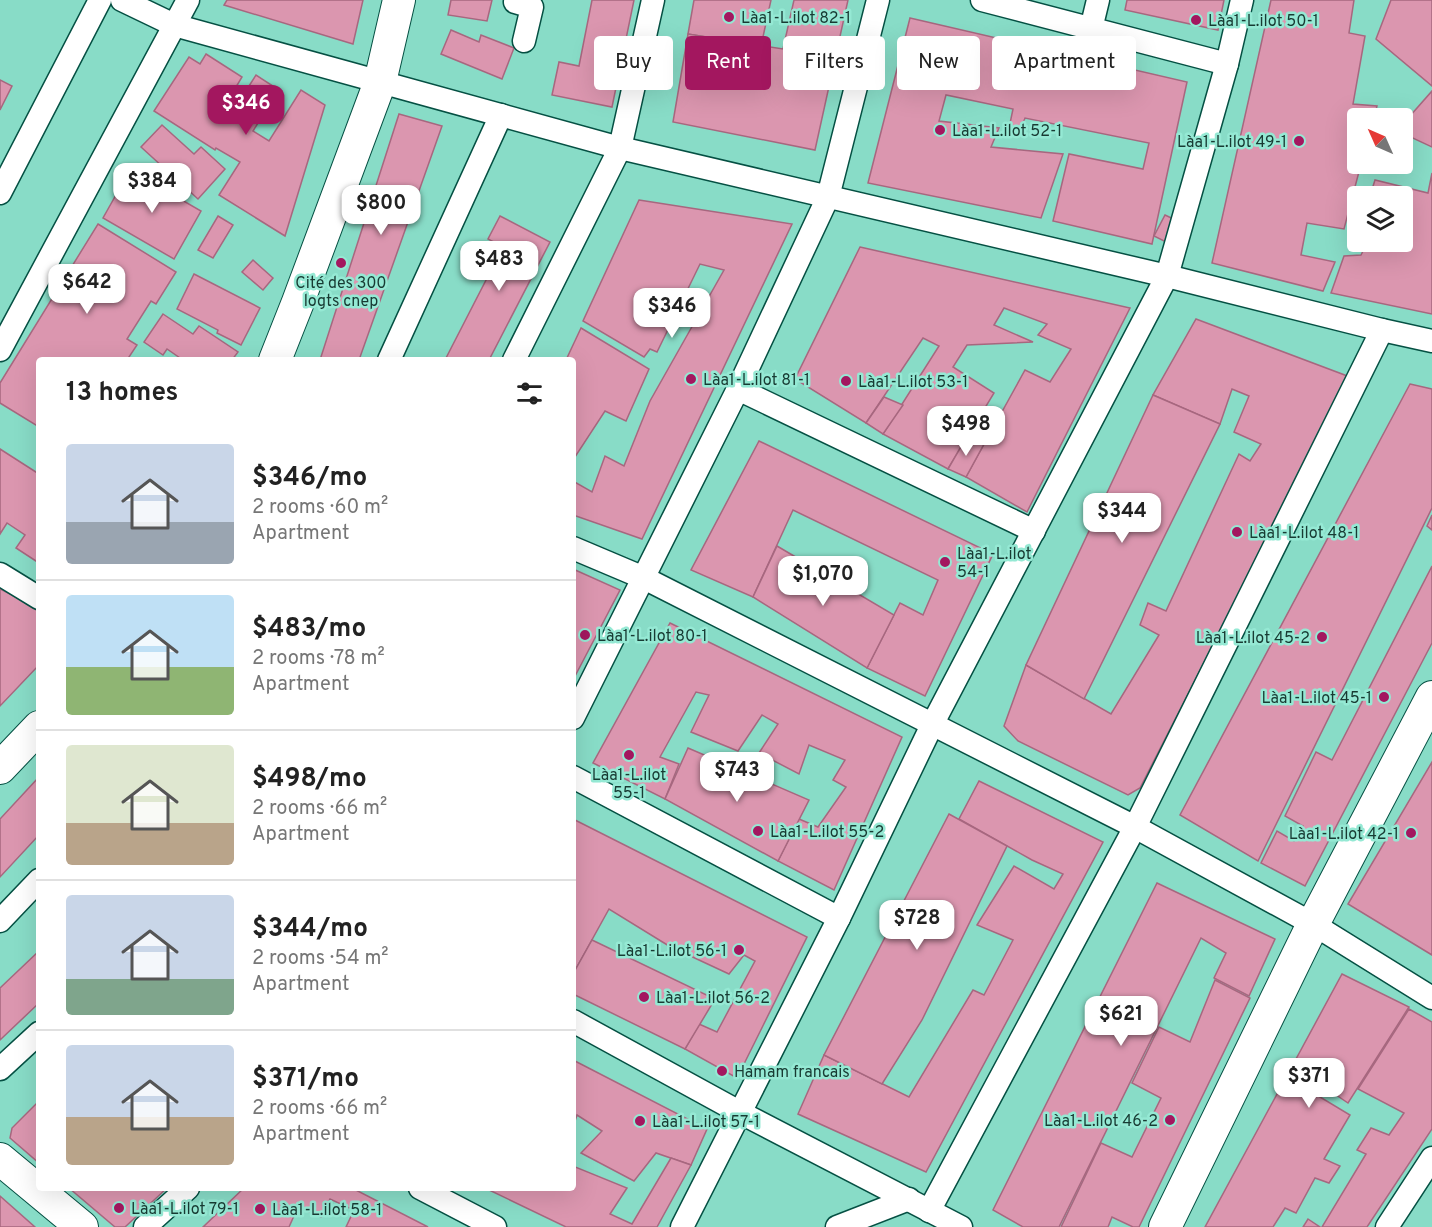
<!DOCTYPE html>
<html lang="en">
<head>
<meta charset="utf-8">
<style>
  body { margin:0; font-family:Overpass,sans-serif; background:#f6f6f6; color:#222; height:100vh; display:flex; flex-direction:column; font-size:22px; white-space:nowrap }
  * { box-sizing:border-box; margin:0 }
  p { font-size:20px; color:#767676 }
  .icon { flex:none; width:33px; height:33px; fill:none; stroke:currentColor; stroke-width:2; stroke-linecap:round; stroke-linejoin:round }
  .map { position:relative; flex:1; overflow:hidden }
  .drawer { position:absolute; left:36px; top:357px; width:540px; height:834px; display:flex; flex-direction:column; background:#fff; border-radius:6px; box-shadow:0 6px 24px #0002 }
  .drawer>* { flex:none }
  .guide { position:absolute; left:594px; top:36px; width:570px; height:54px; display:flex; gap:12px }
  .needle { width:39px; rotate:315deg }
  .fabs { position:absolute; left:1347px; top:108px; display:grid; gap:12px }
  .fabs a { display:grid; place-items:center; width:66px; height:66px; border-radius:6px; background:#fff; box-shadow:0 6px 24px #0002; font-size:30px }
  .price { position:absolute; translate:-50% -51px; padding:0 14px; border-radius:12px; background:#fff; color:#222; font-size:20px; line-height:39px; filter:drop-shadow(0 2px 3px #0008) }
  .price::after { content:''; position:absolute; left:50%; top:36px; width:18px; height:14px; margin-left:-9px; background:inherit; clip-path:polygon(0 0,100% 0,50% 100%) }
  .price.selected { background:#a3175f; color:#fff }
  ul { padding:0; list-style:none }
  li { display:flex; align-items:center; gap:18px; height:150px; padding:0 30px }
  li+li { border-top:2px solid #e0e0e0 }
  li span { display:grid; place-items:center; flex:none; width:168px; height:120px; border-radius:6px; color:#555 }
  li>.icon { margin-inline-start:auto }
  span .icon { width:72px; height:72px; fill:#fffc; stroke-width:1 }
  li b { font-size:26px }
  h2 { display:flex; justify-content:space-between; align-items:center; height:72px; padding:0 30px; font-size:26px }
  .chip { padding:0 21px; border-radius:6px; background:#fff; box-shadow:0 6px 24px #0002; font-size:21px; line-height:54px }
  .chip.selected { background:#a3175f; color:#fff }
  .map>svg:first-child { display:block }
  .building { fill:#db96af; stroke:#a7677f; stroke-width:1.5 }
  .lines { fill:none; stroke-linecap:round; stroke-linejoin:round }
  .street-casing { stroke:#055043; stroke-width:25 }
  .secondary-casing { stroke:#055043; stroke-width:34 }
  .street { stroke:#fff; stroke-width:22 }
  .secondary { stroke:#fff; stroke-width:32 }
  .poi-dot { fill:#a3175f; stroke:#95e9d4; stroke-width:2 }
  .labels { text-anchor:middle; stroke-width:5; stroke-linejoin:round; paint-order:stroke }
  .poi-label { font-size:16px; fill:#183b33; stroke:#95e9d4; text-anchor:start }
</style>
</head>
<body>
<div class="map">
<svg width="1432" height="1227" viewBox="0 0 1432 1227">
  <rect width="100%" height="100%" fill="#88dcc7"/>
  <g class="building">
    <path d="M227 0H363L353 44 224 5Z"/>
    <path d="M451 0H492L487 21 448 15Z"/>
    <path d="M592 0H634L612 107 552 95 559 62 579 66Z"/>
    <path d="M694 0H771L761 46 688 34Z"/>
    <path d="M794 0H848L815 150 673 122 688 34 783 49Z"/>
    <path d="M1127 0H1224L1218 30 1125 10Z"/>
    <path d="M1271 0H1354L1349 33 1365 36 1353 104 1377 106 1374 118H1358V164H1361L1344 229 1307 223 1301 255 1335 262 1323 291 1212 263Z"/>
    <path d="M1391 0H1432V86L1376 39Z"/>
    <path d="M910 18 1187 82 1152 244 1053 221 1069 154 1143 169 1149 143 1025 118 1018 136 1008 133 1013 109 946 95 939 121 999 128 991 147 1063 154 1041 218 868 183Z"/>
    <path d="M451 30 479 42 481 35 514 48 502 79 441 54Z"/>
    <path d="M206 54 242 77 233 92 242 97 256 75 279 90 253 131 269 141 301 90 325 105 285 236 219 195 240 162 216 148 215 150 154 111 189 57 200 64Z"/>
    <path d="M0 80 12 86 0 110Z"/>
    <path d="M1432 91V147L1402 133V125Z"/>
    <path d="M399 114 442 126 359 360H320Z"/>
    <path d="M162 125 194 154 201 147 225 169 198 199 141 147Z"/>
    <path d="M130 170 201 211 174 259 103 218Z"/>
    <path d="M1432 173V314L1331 293 1344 256 1361 255 1366 245 1362 242H1402V196H1370L1375 180 1428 193Z"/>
    <path d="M639 200 792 224 642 539 573 515V481L592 492 605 456 624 466 650 401 724 270 700 264 657 352 650 349 644 357 583 321Z"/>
    <path d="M1165 215 1182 223 1170 244 1154 236Z"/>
    <path d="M218 216 233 225 213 258 198 250Z"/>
    <path d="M500 216 550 242 489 360H445L503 247 488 239Z"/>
    <path d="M98 224 176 272 156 304 151 301 127 339 137 345 127 360H39V427L0 403V383Z"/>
    <path d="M860 247 1130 308 1027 512 966 477 1025 370 1050 382 1071 349 1038 335 1047 324 1004 308 994 325 1033 342 967 345 953 367 994 393 948 469 883 434 939 346 923 338 866 423 795 379Z"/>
    <path d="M253 260 273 278 263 290 242 272Z"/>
    <path d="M194 274 260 308 241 345 217 333 218 330 177 309Z"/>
    <path d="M163 314 193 334 199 326 238 352 232 360H183L167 349 163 355 144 342Z"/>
    <path d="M1196 319 1350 377 1140 788 1128 795 1018 741 1004 726 1026 665 1111 714 1159 635 1140 625 1148 603 1166 611 1239 454 1250 461 1261 444 1234 432 1249 396 1232 389 1220 424 1153 395Z"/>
    <path d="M581 328 649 369 626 421 605 411 573 460V360H566Z"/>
    <path d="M1410 384 1432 389V508L1258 861 1180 815Z"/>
    <path d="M1153 395 1220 424 1084 699 1026 665Z"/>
    <path d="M884 397 903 405 883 434 866 423Z"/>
    <path d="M966 438 984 444 966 477 948 469Z"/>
    <path d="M759 441 993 554 925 696 867 668 900 603 923 615 938 580 793 510 753 597 691 570Z"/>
    <path d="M0 449 39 474V563L16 548 25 535 7 523 0 534Z"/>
    <path d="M1432 515V530L1427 526Z"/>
    <path d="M777 546 894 615 867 668 753 597Z"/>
    <path d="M1432 566V643L1305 886 1261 863 1277 831 1294 841 1303 826 1285 816 1316 752 1332 760Z"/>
    <path d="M573 569 620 590 573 680Z"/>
    <path d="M0 589 39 609V665L0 706Z"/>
    <path d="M670 623 902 737 834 890 778 861 799 819 818 827 846 787 833 780 845 760 809 745 799 774 759 753 778 724 762 715 738 751 691 732 709 695 696 692 660 757 679 764 665 799 593 763Z"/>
    <path d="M688 748 809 800 778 861 665 799Z"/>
    <path d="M1432 762V955L1348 904Z"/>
    <path d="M39 777V835L0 877V819Z"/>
    <path d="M979 781 1103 842 926 1172 798 1114 824 1055 909 1097 973 990 984 995 1013 940 977 925 1014 866 1054 889 1063 874 1032 860 959 819Z"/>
    <path d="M949 814 1007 846 922 1020 882 1084 824 1055Z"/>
    <path d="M573 819 807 937 737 1078 685 1049 699 1024 717 1032 755 961 744 955 729 974 669 946 609 909 573 974Z"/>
    <path d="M1157 883 1275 939 1249 996 1214 978 1226 953 1201 938 1059 1227H1023L993 1210Z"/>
    <path d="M592 940 715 999 685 1049 573 994V974Z"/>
    <path d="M39 951V1003L0 1040V988Z"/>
    <path d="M1342 974 1409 1007 1348 1103 1317 1082 1310 1091 1350 1115 1324 1159 1340 1166 1329 1183 1315 1178 1296 1213 1285 1208 1273 1227H1205Z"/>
    <path d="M1215 980 1250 998 1139 1227H1133L1112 1217 1108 1227H1061L1101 1143 1132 1157 1161 1098 1132 1083 1159 1027 1190 1042Z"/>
    <path d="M1409 1009 1432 1022V1129L1367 1227H1322L1366 1154 1357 1150 1371 1128 1389 1135 1404 1113 1358 1089Z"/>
    <path d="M573 1060 707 1129 691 1165 656 1153 634 1181 581 1153 602 1131 577 1115 573 1127Z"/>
    <path d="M39 1101V1163L10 1138 12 1128Z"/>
    <path d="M671 1158 691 1165 657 1227H566L485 1188H573V1166L627 1188 610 1214 632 1224Z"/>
    <path d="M69 1188H167L125 1227H115Z"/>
    <path d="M244 1188H352L428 1227H346L354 1210 330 1199 321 1217 298 1207 289 1227H203Z"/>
    <path d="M0 1196 35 1227H0Z"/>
    <path d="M1308 1219 1320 1227H1303Z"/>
  </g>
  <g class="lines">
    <g class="street-casing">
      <g id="street">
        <path d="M122 0 174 25 620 148 1167 276 1382 330 1432 341"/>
        <path d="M516 0 515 2 532 7 524 41"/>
        <path d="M982 0 1227 64"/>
        <path d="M1091 29 1098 0"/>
        <path d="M0 193 100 0"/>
        <path d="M0 350 188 0"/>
        <path d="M389 360 501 115"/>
        <path d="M514 360 620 148 653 0"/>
        <path d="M738 389 1034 531"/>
        <path d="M573 548 644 578 1135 827 1313 924 1432 998"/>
        <path d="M0 574 39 598"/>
        <path d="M573 718 738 389 828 197 878 0"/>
        <path d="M573 777 839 918"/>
        <path d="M0 921 39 880"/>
        <path d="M573 1021 741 1113 961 1227"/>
        <path d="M0 1069 39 1033"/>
        <path d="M420 1188 495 1227"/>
        <path d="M929 1211 1135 827 1382 330"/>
        <path d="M145 1227 188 1188"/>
        <path d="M682 1227 839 918 932 725 1167 276 1227 64 1242 0"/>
        <path d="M837 1227 909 1199"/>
        <path d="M1387 1227 1432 1158"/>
      </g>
    </g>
    <g class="secondary-casing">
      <g id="secondary">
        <path d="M275 360 298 302 380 82 399 0"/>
        <path d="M0 768 39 727"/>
        <path d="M0 1159 82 1227"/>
        <path d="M1165 1227 1313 924 1432 697"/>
      </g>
    </g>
    <use href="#street" class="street"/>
    <use href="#secondary" class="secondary"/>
  </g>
  <g class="poi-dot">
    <circle cx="729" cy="17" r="6"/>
    <circle cx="1196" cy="20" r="6"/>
    <circle cx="940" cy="130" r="6"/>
    <circle cx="1299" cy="141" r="6"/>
    <circle cx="341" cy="263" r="6"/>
    <circle cx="691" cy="379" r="6"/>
    <circle cx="846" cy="381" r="6"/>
    <circle cx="1237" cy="532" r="6"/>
    <circle cx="945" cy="562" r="6"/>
    <circle cx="585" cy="635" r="6"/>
    <circle cx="1322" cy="637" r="6"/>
    <circle cx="1384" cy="697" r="6"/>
    <circle cx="629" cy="755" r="6"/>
    <circle cx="758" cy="831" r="6"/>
    <circle cx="1411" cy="833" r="6"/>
    <circle cx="739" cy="950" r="6"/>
    <circle cx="644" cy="997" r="6"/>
    <circle cx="722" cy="1071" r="6"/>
    <circle cx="1170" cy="1120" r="6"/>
    <circle cx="640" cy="1121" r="6"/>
    <circle cx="119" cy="1208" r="6"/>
    <circle cx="260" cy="1209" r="6"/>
  </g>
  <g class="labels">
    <g class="poi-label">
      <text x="741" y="23">Làa1-L.ilot 82-1</text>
      <text x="1208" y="26">Làa1-L.ilot 50-1</text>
      <text x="952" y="136">Làa1-L.ilot 52-1</text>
      <text x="1287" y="147" text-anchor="end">Làa1-L.ilot 49-1</text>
      <text x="341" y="288" text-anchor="middle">Cité des 300<tspan x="341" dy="18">logts cnep</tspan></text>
      <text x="703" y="385">Làa1-L.ilot 81-1</text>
      <text x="858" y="387">Làa1-L.ilot 53-1</text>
      <text x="1249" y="538">Làa1-L.ilot 48-1</text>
      <text x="957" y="559">Làa1-L.ilot<tspan x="957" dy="18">54-1</tspan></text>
      <text x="597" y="641">Làa1-L.ilot 80-1</text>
      <text x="1310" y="643" text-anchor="end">Làa1-L.ilot 45-2</text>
      <text x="1372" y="703" text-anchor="end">Làa1-L.ilot 45-1</text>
      <text x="629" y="780" text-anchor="middle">Làa1-L.ilot<tspan x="629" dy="18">55-1</tspan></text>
      <text x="770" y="837">Làa1-L.ilot 55-2</text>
      <text x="1399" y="839" text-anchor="end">Làa1-L.ilot 42-1</text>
      <text x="727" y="956" text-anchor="end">Làa1-L.ilot 56-1</text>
      <text x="656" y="1003">Làa1-L.ilot 56-2</text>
      <text x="734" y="1077">Hamam francais</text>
      <text x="1158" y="1126" text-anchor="end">Làa1-L.ilot 46-2</text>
      <text x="652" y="1127">Làa1-L.ilot 57-1</text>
      <text x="131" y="1214">Làa1-L.ilot 79-1</text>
      <text x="272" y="1215">Làa1-L.ilot 58-1</text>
    </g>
  </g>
</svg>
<div class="fabs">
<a><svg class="needle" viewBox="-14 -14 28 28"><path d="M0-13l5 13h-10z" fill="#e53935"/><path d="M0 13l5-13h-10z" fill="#767676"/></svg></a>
<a><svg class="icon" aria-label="layers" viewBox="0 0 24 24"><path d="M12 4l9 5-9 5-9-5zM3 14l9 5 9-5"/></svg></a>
</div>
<b class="price selected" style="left:246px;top:136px">$346</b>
<b class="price" style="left:152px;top:214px">$384</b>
<b class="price" style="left:381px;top:236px">$800</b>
<b class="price" style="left:499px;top:292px">$483</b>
<b class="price" style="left:87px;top:315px">$642</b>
<b class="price" style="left:672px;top:339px">$346</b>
<b class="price" style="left:966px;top:457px">$498</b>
<b class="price" style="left:1122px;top:544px">$344</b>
<b class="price" style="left:823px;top:607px">$1,070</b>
<b class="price" style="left:737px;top:803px">$743</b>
<b class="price" style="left:917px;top:951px">$728</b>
<b class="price" style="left:1121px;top:1047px">$621</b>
<b class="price" style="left:1309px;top:1109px">$371</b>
<div class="guide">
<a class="chip">Buy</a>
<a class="chip selected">Rent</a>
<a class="chip">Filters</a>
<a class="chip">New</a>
<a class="chip">Apartment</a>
</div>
<section class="drawer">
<h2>13 homes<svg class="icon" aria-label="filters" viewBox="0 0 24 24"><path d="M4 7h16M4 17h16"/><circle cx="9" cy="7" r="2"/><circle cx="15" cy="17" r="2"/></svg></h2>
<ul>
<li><span style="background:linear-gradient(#c9d6e8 65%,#9aa5b1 0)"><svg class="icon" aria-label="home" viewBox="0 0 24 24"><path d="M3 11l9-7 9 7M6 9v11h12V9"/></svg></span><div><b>$346/mo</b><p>2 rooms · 60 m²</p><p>Apartment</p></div></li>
<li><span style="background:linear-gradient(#bfe0f5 60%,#8fb573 0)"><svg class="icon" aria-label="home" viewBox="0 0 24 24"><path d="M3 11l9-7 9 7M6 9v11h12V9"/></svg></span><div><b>$483/mo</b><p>2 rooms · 78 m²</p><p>Apartment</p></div></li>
<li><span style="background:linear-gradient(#dfe7d0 65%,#b9a48a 0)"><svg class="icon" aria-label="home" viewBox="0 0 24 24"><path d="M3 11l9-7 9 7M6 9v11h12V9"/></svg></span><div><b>$498/mo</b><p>2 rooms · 66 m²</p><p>Apartment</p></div></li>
<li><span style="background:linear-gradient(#c9d6e8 70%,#7fa58c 0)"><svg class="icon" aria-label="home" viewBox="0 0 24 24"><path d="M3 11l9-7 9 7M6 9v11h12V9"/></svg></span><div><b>$344/mo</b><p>2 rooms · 54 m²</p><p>Apartment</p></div></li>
<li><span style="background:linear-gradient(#c9d6e8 60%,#b9a48a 0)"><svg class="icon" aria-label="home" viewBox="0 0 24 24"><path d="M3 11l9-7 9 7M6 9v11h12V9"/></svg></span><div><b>$371/mo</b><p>2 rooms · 66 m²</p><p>Apartment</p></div></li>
</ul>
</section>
</div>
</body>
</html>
